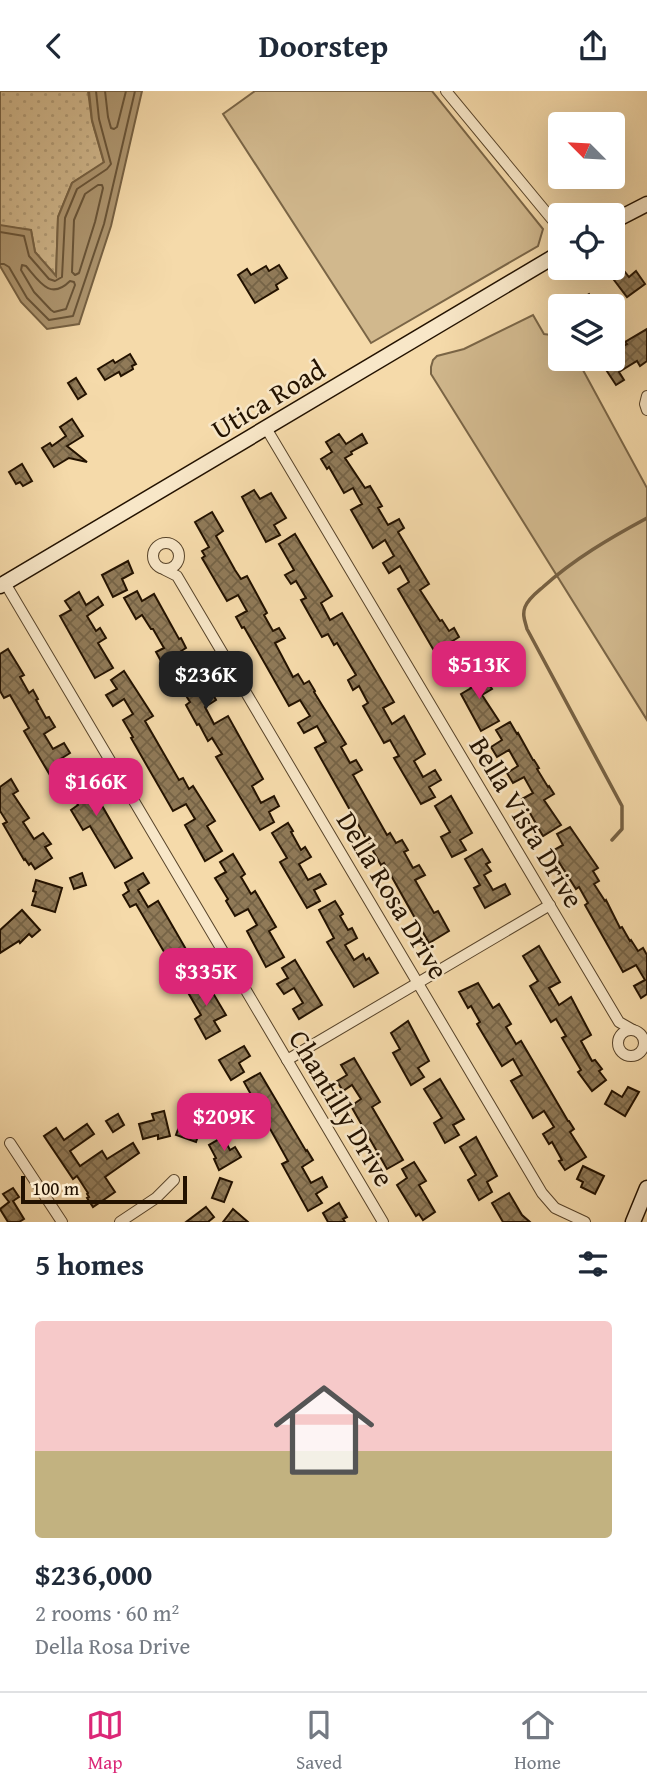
<!DOCTYPE html>
<html lang="en">
<head>
<meta charset="utf-8">
<style>
  body { margin:0; font-family:"Gentium Book Plus",serif; background:#f2f2f3; color:#1f2937; height:100vh; display:flex; flex-direction:column; font-size:26px; white-space:nowrap }
  * { box-sizing:border-box; margin:0 }
  p { font-size:23px; color:#747a83 }
  .icon { flex:none; width:38px; height:38px; fill:none; stroke:currentColor; stroke-width:2; stroke-linecap:round; stroke-linejoin:round }
  .map { position:relative; height:1131px; overflow:hidden }
  .side { display:flex; flex-direction:column; background:#fff; flex:1 }
  .side>* { flex:none }
  .needle { width:46px; rotate:294deg }
  .controls { position:absolute; left:548px; top:21px; display:grid; gap:14px }
  .controls a { display:grid; place-items:center; width:77px; height:77px; border-radius:7px; background:#fff; box-shadow:0 7px 28px #0002; font-size:35px }
  .scale { position:absolute; left:21px; bottom:18px; width:166px; box-sizing:border-box; padding-left:7px; border:4px solid #231200; border-top:0; font-size:19px; line-height:24px; white-space:nowrap; color:#231200; -webkit-text-stroke:5px #f8e7c8; paint-order:stroke }
  .price { position:absolute; translate:-50% -60px; padding:0 16px; border-radius:14px; background:#db2777; color:#fff; font-size:23px; line-height:46px; filter:drop-shadow(0 2px 4px #0008) }
  .price::after { content:''; position:absolute; left:50%; top:42px; width:21px; height:16px; margin-left:-10px; background:inherit; clip-path:polygon(0 0,100% 0,50% 100%) }
  .price.on { background:#222; color:#fff }
  ul { padding:0; list-style:none }
  li { display:grid; align-content:center; gap:14px; height:371px; padding:0 35px }
  li span { display:grid; place-items:center; height:217px; border-radius:7px; color:#555 }
  li>.icon { margin-inline-start:auto }
  span .icon { width:126px; height:126px; fill:#fffc; stroke-width:1 }
  li b { font-size:30px }
  h2 { display:flex; justify-content:space-between; align-items:center; height:84px; padding:0 35px; font-size:30px }
  header { display:flex; justify-content:space-between; align-items:center; height:91px; padding:0 35px; background:#fff; font-size:32px; font-weight:700 }
  .tab-bar { display:flex; justify-content:space-around; align-items:center; height:98px; border-top:2px solid #e0e1e3; background:#fff; font-size:19px; color:#747a83 }
  .tab-bar a { display:grid; justify-items:center; gap:4px }
  .tab-bar .on { color:#db2777 }
  .map>svg:first-child { display:block }
  .green { fill:#d1b88d; stroke:#7a6546; stroke-width:2 }
  .park { fill:url(#park-dots); stroke:#7a6546; stroke-width:2 }
  .water { fill:#ae9670; stroke:#766143; stroke-width:2 }
  .lines { fill:none; stroke-linecap:round; stroke-linejoin:round }
  .shore { stroke:#685438; stroke-width:2 }
  .stream { stroke:#766143; stroke-width:3.5 }
  .building { fill:url(#building-cross-hatch); stroke:#231200; stroke-width:2 }
  .street-casing { stroke:#58442a; stroke-width:12 }
  .secondary-casing { stroke:#231200; stroke-width:17 }
  .street { stroke:#f8e7c8; stroke-width:10 }
  .secondary { stroke:#f8e7c8; stroke-width:14 }
  .labels { text-anchor:middle; stroke-width:5; stroke-linejoin:round; paint-order:stroke }
  .street-label { font-size:28px; fill:#231200; stroke:#f8e7c8 }
</style>
</head>
<body>
<header><svg class="icon" aria-label="back" viewBox="0 0 24 24"><path d="M15 5l-7 7 7 7"/></svg>Doorstep<svg class="icon" aria-label="share" viewBox="0 0 24 24"><path d="M12 15V3M7 8l5-5 5 5M5 13v7h14v-7"/></svg></header>
<div class="map">
<svg width="647" height="1131" viewBox="0 0 647 1131">
  <defs>
    <pattern id="park-dots" width="8" height="8" patternUnits="userSpaceOnUse" patternTransform="scale(1.75)"><rect width="8" height="8" fill="#d1b88d"/><path d="M2 2h.1M6 6h.1" fill="none" stroke="#b39d78" stroke-width="1.8" stroke-linecap="round"/></pattern>
    <pattern id="building-cross-hatch" width="8" height="8" patternUnits="userSpaceOnUse" patternTransform="scale(1.75)"><rect width="8" height="8" fill="#907a58"/><path d="M0 0l8 8M0 8l8-8" fill="none" stroke="#756346"/></pattern>
  </defs>
  <rect width="100%" height="100%" fill="#f5daaa"/>
  <filter id="stains"><feTurbulence type="fractalNoise" baseFrequency=".00286" numOctaves="4"/><feColorMatrix values="0 0 0 0 .2 0 0 0 0 .09 0 0 0 0 .02 0 0 0 .5 -.17"/></filter>
  <radialGradient id="worn" r=".72"><stop offset=".6" stop-color="#630" stop-opacity="0"/><stop offset="1" stop-color="#630" stop-opacity=".3"/></radialGradient>
  <g class="green">
    <path d="M255 0H432L543 138 538 155 371 252 223 23Z"/>
    <path d="M533 224 544 243 551 244 560 240V268H577L647 397V629L431 283V276L433 269 437 265 464 258Z"/>
  </g>
  <path class="park" d="M0 0H88L92 30 104 72 72 92 58 126 56 185 35 161 31 139 0 135Z"/>
  <path class="water" d="M89 0H142L111 135 79 233 47 238 21 211 0 175V134L31 139 35 161 56 185 58 126 72 92 104 71 92 29Z"/>
  <g class="lines">
    <g class="shore">
      <path d="M105 0 108 26 111 37 114 38 117 36 126 0"/>
      <path d="M98 94H102L103 97 95 131 79 182 75 184 72 181 74 129 85 103Z"/>
      <path d="M0 141 24 145 29 165 49 188 55 190 62 186 65 127 77 98 107 78 111 73 99 28 96 0"/>
      <path d="M0 173H4L9 176 27 207 49 229 73 225 104 133 135 0"/>
      <path d="M22 174 26 175C39 190 50 210 70 190L74 191 75 194 66 218 54 221 51 219 34 201 21 179Z"/>
    </g>
    <path class="stream" d="M612 749 622 738V715L527 538C525 530 522 524 525 516 528 508 536 502 543 496 574 468 610 447 647 427"/>
  </g>
  <g class="building">
    <path d="M279 174 287 187 276 194 278 198 255 212 238 184 247 178 251 184 266 175 269 180Z"/>
    <path d="M636 180 645 193 627 206 614 189 625 181 629 186Z"/>
    <path d="M589 203 597 215H569Z"/>
    <path d="M647 238V270L640 275 637 270 619 281 624 289 616 294 599 268H612V262L627 253 625 251Z"/>
    <path d="M130 263 136 273 132 275 133 278 121 285 119 281 105 289 98 278 113 269 115 272Z"/>
    <path d="M76 287 86 303 78 308 68 292Z"/>
    <path d="M72 328 83 345 67 355 87 371 69 367 54 376 42 357 50 352 52 355 66 345 60 336Z"/>
    <path d="M339 343 346 353 362 343 367 352 351 361 352 363 345 367 365 397 370 395 382 415 378 417 388 434 399 428 404 437 398 441 429 493 420 499 440 530 442 529 449 540 454 537 459 546 451 551 468 577 450 587 398 498 409 491 400 475 389 482 383 472 394 465 385 449 373 457 351 419 362 413 353 397 344 402 329 376 327 378 321 368 332 361 326 351Z"/>
    <path d="M22 373 32 390 23 395 20 391 16 393 9 381Z"/>
    <path d="M254 399 260 408 271 402 286 427 274 434 280 444 266 451 242 406Z"/>
    <path d="M212 421 223 440 216 445 235 479 241 488 247 485 267 522 264 524 273 540 279 537 285 547 275 552 293 586 298 583 304 593 309 590 315 600 314 601 346 653 341 656 350 672 356 669 362 679 353 684 387 744 390 742 396 752 402 749 408 759 404 761 413 777 419 774 425 784 415 789 434 822 438 820 449 840 429 852 384 772 381 774 315 657 326 651 317 635 304 642 298 632 310 625 300 609 289 615 244 536 242 537 236 526 247 520 238 504 227 510 202 467 205 465 202 460 209 456 195 431Z"/>
    <path d="M295 443 332 505 321 512 330 529 342 522 394 611 383 617 392 633 404 625 425 663 414 670 423 686 435 679 441 689 429 696 435 706 421 713 394 667 399 665 390 649 384 652 363 615 368 612 359 595 353 599 348 589 356 584 337 552 334 554 328 543 322 546 301 509 306 507 296 490 291 493 285 484 294 479 279 453Z"/>
    <path d="M128 470 133 482 122 488 127 499 113 506 102 484Z"/>
    <path d="M137 500 142 510 154 503 179 548 181 547 186 557 175 564 184 580 196 573 216 609 205 616 214 633 228 625 263 688 252 695 261 712 274 705 279 715 269 721 274 731 260 739 216 666 222 663 212 647 208 650 199 633 197 634 186 614 190 611 180 595 176 598 156 561 164 557 153 538H151L142 524 136 528 124 507Z"/>
    <path d="M79 501 86 514 98 506 103 514 87 525 96 540 100 537 106 547 98 552 113 577 95 587 60 525 71 519 65 510Z"/>
    <path d="M8 558 24 584 20 586 29 602 33 599 38 608 36 609 46 627 49 626 55 636 44 643 53 658 64 652 70 662 59 669 64 679 51 686 24 640 29 637 10 604 4 607 0 600V563Z"/>
    <path d="M479 579 492 598 482 604 499 630 481 640 461 603 471 597 466 586Z"/>
    <path d="M124 580 153 625 145 630 179 689 183 687 189 698 193 695 215 730 207 735 222 760 205 770 185 734 195 728 186 713 173 720 131 647 133 646 123 629 133 623 124 608 113 615 106 604 117 598 111 589Z"/>
    <path d="M510 631 517 643 518 642 533 669H534L539 677 537 678 548 696 549 695 554 703 544 709 561 734 543 745 522 708 533 702 524 686 513 692 507 682 518 675 509 659 497 666 491 656 502 649 496 639Z"/>
    <path d="M81 678 132 767 115 777 90 735 83 739 71 719 78 714 63 689Z"/>
    <path d="M11 688 18 700 13 703 29 727 23 731 34 748 43 742 51 753 45 756 52 767 35 778 31 772 29 774 25 768 24 769 3 733 7 731 0 720V696Z"/>
    <path d="M451 705 472 742 460 749 466 759 452 766 441 746 450 741 435 715Z"/>
    <path d="M288 732 293 740 291 741 301 759 305 756 311 766 299 773 308 789 320 783 326 793 314 799 320 810 307 817 280 771 287 767 272 742Z"/>
    <path d="M570 736 598 777 593 780 599 790 594 793 605 810 606 809 620 837 622 836 630 850 631 849 638 860 643 857 647 864V903L641 907 634 895 645 889 636 874 623 881 585 814 588 812 579 796 576 798 552 760 563 754 557 743Z"/>
    <path d="M482 758 490 771 486 773 491 780 484 784 493 799 505 793 510 803 485 817 474 797 480 794 465 768Z"/>
    <path d="M233 763 245 783 241 786 251 803 255 800 276 836 269 840 284 866 266 876 247 840 257 834 248 818 235 825 226 810 228 808 215 787 226 781 220 771Z"/>
    <path d="M82 782 86 794 74 798 70 787Z"/>
    <path d="M143 782 149 792 138 799 148 816 158 810 194 872 183 878 188 888 174 896 163 876 170 871 136 813 130 816 123 804 129 800 125 792Z"/>
    <path d="M36 789 62 797 55 821 32 814 36 801 33 800Z"/>
    <path d="M335 810 343 823 340 825 348 839 352 837 357 847 345 854 354 869 363 863 366 869 369 867 378 882 354 896 327 851 334 847 319 819Z"/>
    <path d="M22 819 40 839 32 846 29 843 20 852 19 850 0 862V839Z"/>
    <path d="M539 855 560 891 549 897 559 914 571 906 591 944 581 950 592 970 595 969 602 978 599 980 606 989 592 1000 578 981 581 979 562 947 566 945 556 928 551 931 530 895 538 890 523 865Z"/>
    <path d="M295 869 322 914 299 928 293 918 303 912 294 897 284 903 277 893 288 887 282 877Z"/>
    <path d="M204 887 226 924 214 930 220 940 206 948 195 928 201 924 186 898Z"/>
    <path d="M478 892 493 917 499 913 511 933 506 936 516 953 521 950 568 1030H569L574 1038 570 1041 586 1066 565 1079 559 1070 562 1069 552 1051 549 1053 543 1043 554 1036 544 1020 533 1027 511 990 522 984 513 968 502 975 477 933 480 931 471 915 468 917 459 901Z"/>
    <path d="M408 930 429 970 418 977 424 986 411 994 393 962 400 958 391 942Z"/>
    <path d="M244 955 250 965 239 972 244 981 231 989 219 969Z"/>
    <path d="M354 967 380 1011 372 1016 403 1069 387 1078 351 1015 361 1008 352 994 343 1000 337 990 347 984 341 974Z"/>
    <path d="M260 982 306 1060 307 1059 313 1069 302 1076 311 1092 322 1086 327 1096 316 1103 322 1112 308 1120 282 1073 288 1070 244 991Z"/>
    <path d="M440 988 464 1028 453 1034 459 1044 445 1052 434 1032 442 1027 424 998Z"/>
    <path d="M628 996 639 1001 625 1025 605 1013 612 1000 622 1006Z"/>
    <path d="M207 1018 219 1023 215 1035 203 1031Z"/>
    <path d="M164 1020 170 1045 158 1048V1044L143 1048 139 1033 154 1029 152 1023Z"/>
    <path d="M118 1023 124 1034 113 1041 106 1030Z"/>
    <path d="M87 1033 94 1043 70 1060 80 1075 102 1060 107 1068 133 1052 139 1062 105 1086 115 1101 93 1116 87 1107 89 1106 87 1103 88 1102 77 1085 73 1088 44 1045 56 1037 64 1049Z"/>
    <path d="M180 1033 200 1039 196 1051 176 1044Z"/>
    <path d="M223 1046 230 1059 235 1056 241 1066 219 1079 214 1068 216 1067 209 1054Z"/>
    <path d="M476 1046 497 1085 487 1091 492 1101 479 1109 468 1089 476 1084 460 1056Z"/>
    <path d="M414 1071 426 1090 419 1094 435 1121 423 1129 419 1123 416 1125 397 1094 407 1087 402 1078Z"/>
    <path d="M583 1075 604 1085 595 1103 581 1096 583 1091 577 1088Z"/>
    <path d="M220 1087 232 1091 224 1111 212 1107Z"/>
    <path d="M13 1097 19 1106 13 1110 24 1128 19 1131H8L0 1118 9 1111 3 1103Z"/>
    <path d="M509 1102 522 1124 530 1131H503L492 1112Z"/>
    <path d="M339 1112 347 1126 343 1128 345 1131H328L323 1122Z"/>
    <path d="M206 1116 214 1126 208 1131H186Z"/>
    <path d="M233 1118 248 1131H223Z"/>
  </g>
  <g class="lines">
    <g class="street-casing">
      <g id="street">
        <path d="M446 0 560 138"/>
        <path d="M647 305 645 313 647 319"/>
        <path d="M266 337 619 931 633 939"/>
        <circle cx="166" cy="465" r="13"/>
        <path d="M165 479 177 485 542 1102 555 1117 585 1131"/>
        <path d="M5 492 383 1131"/>
        <circle cx="631" cy="952" r="13"/>
        <path d="M287 969 550 814"/>
        <path d="M10 1052 62 1131"/>
        <path d="M120 1131 156 1107 174 1089"/>
      </g>
    </g>
    <g class="secondary-casing">
      <g id="secondary">
        <path d="M612 131 647 113"/>
        <path d="M0 495 560 162"/>
        <path d="M633 1131 647 1097"/>
      </g>
    </g>
    <use href="#street" class="street"/>
    <use href="#secondary" class="secondary"/>
  </g>
  <g class="labels">
    <g class="street-label">
      <text transform="translate(268 308) rotate(-31)" y="10">Utica Road</text>
      <text transform="translate(527 731) rotate(59)" y="10">Bella Vista Drive</text>
      <text transform="translate(393 804) rotate(59)" y="10">Della Rosa Drive</text>
      <text transform="translate(342 1017) rotate(59)" y="10">Chantilly Drive</text>
    </g>
  </g>
  <rect width="100%" height="100%" filter="url(#stains)"/>
  <rect width="100%" height="100%" fill="url(#worn)"/>
</svg>
<div class="controls">
<a><svg class="needle" viewBox="-14 -14 28 28"><path d="M0-13l5 13h-10z" fill="#e53935"/><path d="M0 13l5-13h-10z" fill="#747a83"/></svg></a>
<a><svg class="icon" aria-label="locate" viewBox="0 0 24 24"><circle cx="12" cy="12" r="6"/><path d="M12 2v4M12 18v4M2 12h4M18 12h4"/></svg></a>
<a><svg class="icon" aria-label="layers" viewBox="0 0 24 24"><path d="M12 4l9 5-9 5-9-5zM3 14l9 5 9-5"/></svg></a>
</div>
<div class="scale">100 m</div>
<b class="price" style="left:479px;top:610px">$513K</b>
<b class="price on" style="left:206px;top:620px">$236K</b>
<b class="price" style="left:96px;top:727px">$166K</b>
<b class="price" style="left:206px;top:917px">$335K</b>
<b class="price" style="left:224px;top:1062px">$209K</b>
</div>
<section class="side">
<h2>5 homes<svg class="icon" aria-label="filters" viewBox="0 0 24 24"><path d="M4 7h16M4 17h16"/><circle cx="9" cy="7" r="2"/><circle cx="15" cy="17" r="2"/></svg></h2>
<ul>
<li><span style="background:linear-gradient(#f6c9c9 60%,#c2b280 0)"><svg class="icon" aria-label="home" viewBox="0 0 24 24"><path d="M3 11l9-7 9 7M6 9v11h12V9"/></svg></span><div><b>$236,000</b><p>2 rooms · 60 m²</p><p>Della Rosa Drive</p></div></li>
</ul>
</section>
<nav class="tab-bar">
<a class="on"><svg class="icon" aria-label="map" viewBox="0 0 24 24"><path d="M3 6l6-2 6 2 6-2v14l-6 2-6-2-6 2zM9 4v14M15 6v14"/></svg>Map</a>
<a><svg class="icon" aria-label="saved" viewBox="0 0 24 24"><path d="M7 4h10v16l-5-4-5 4z"/></svg>Saved</a>
<a><svg class="icon" aria-label="home" viewBox="0 0 24 24"><path d="M3 11l9-7 9 7M6 9v11h12V9"/></svg>Home</a>
</nav>
</body>
</html>
